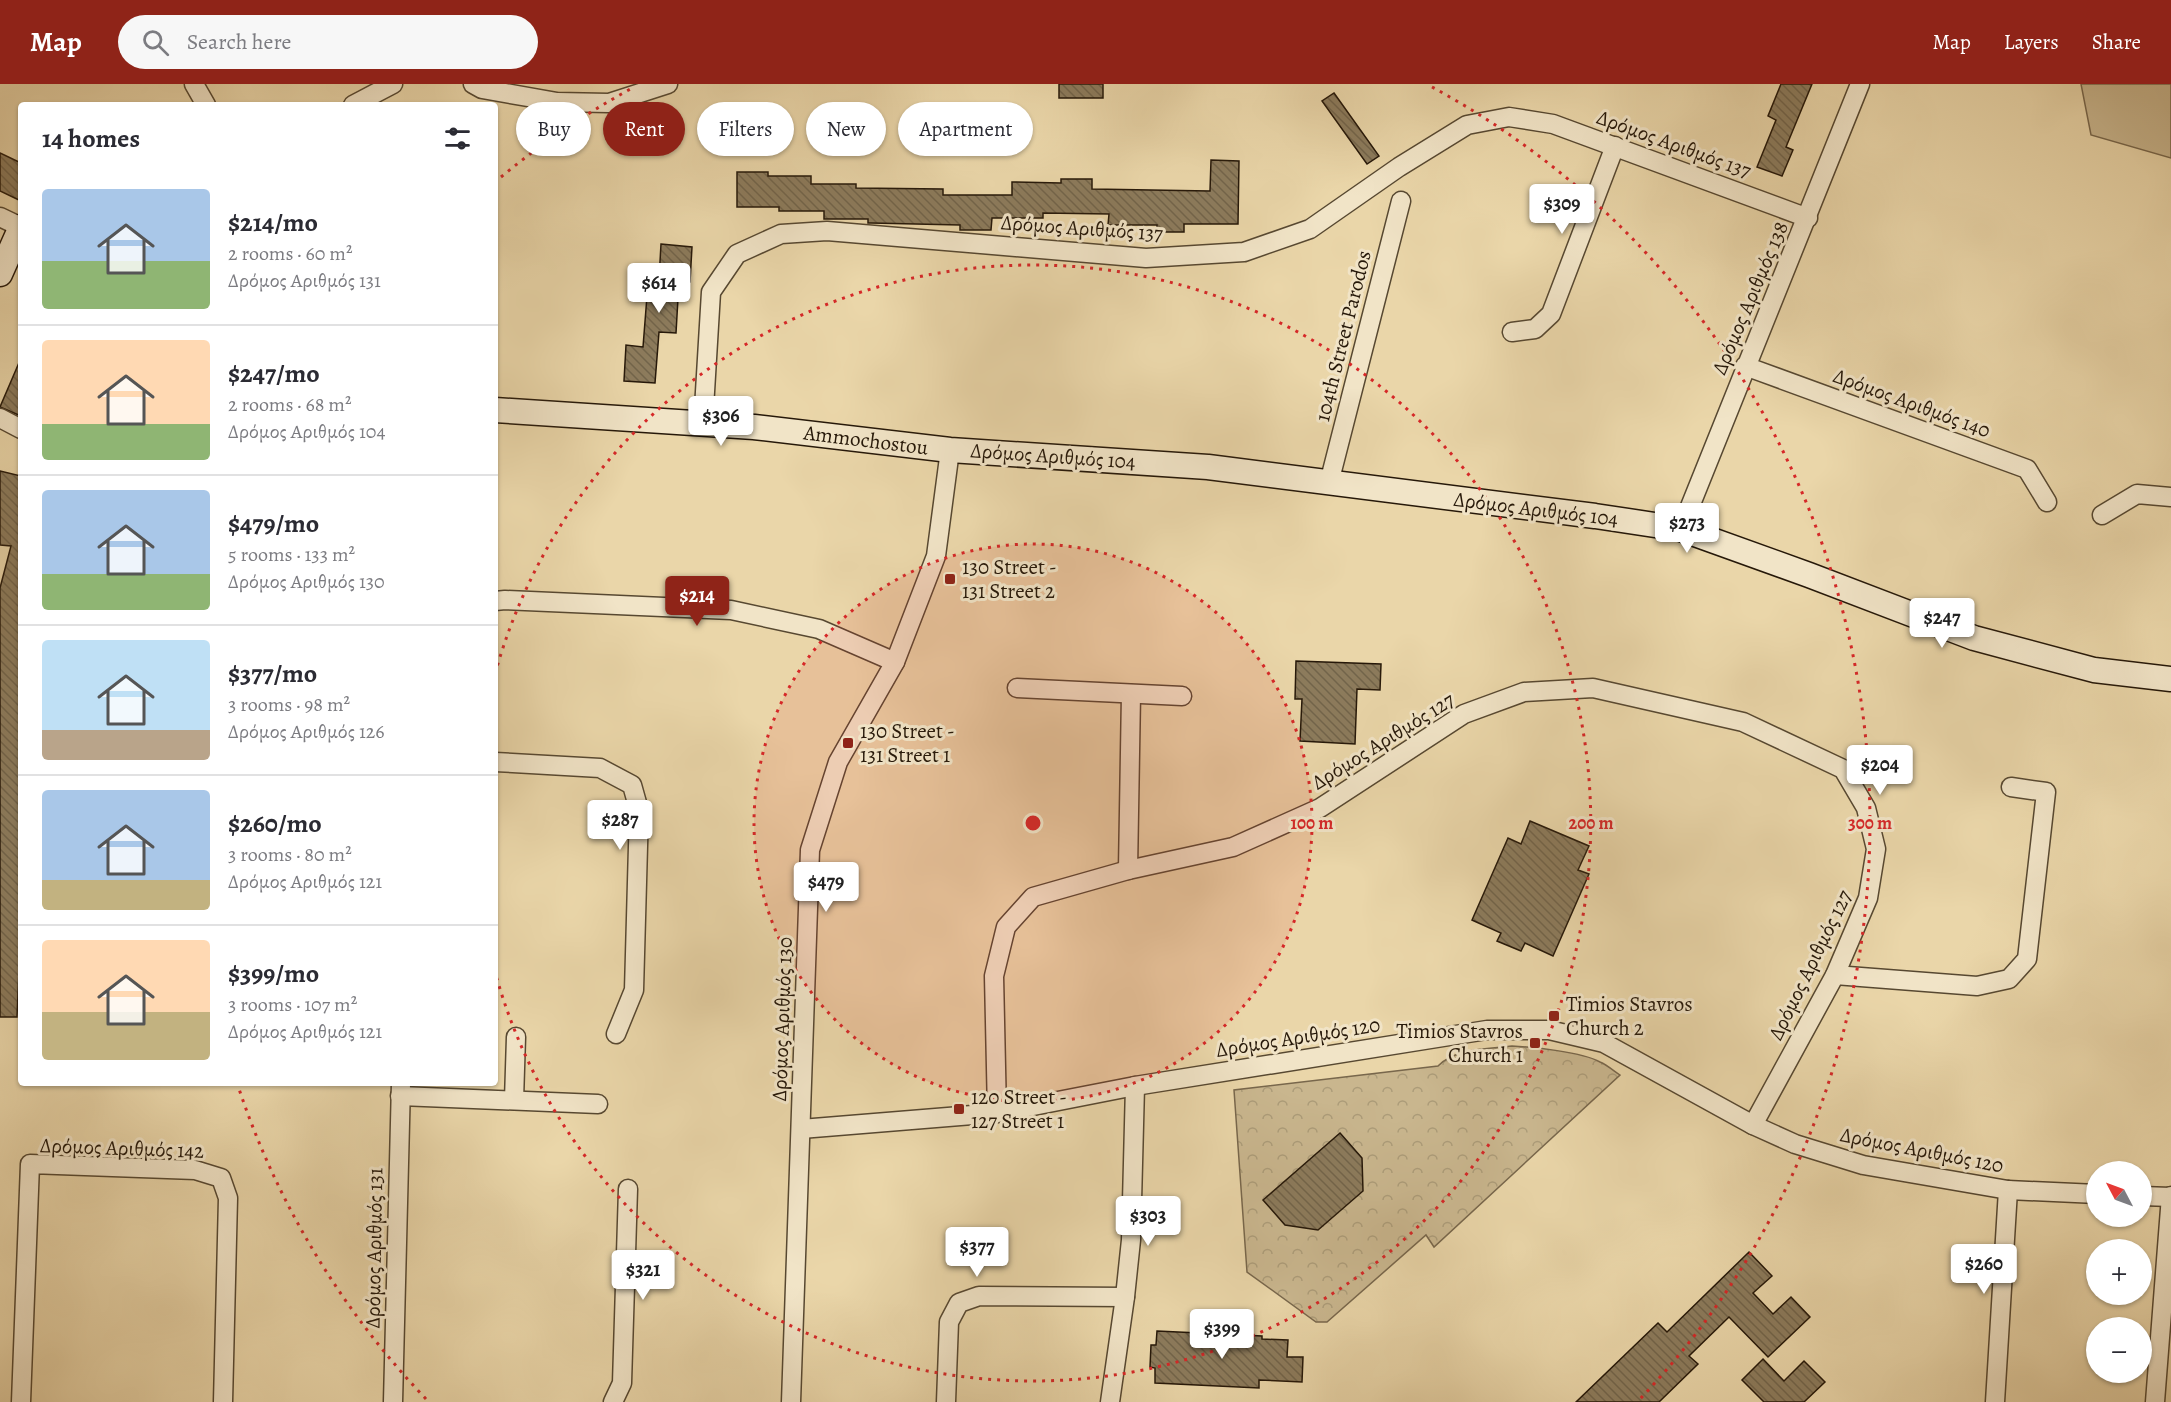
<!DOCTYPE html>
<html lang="en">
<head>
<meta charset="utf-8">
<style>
  body { margin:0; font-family:Alegreya,serif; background:#f7f7f7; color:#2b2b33; height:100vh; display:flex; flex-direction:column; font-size:22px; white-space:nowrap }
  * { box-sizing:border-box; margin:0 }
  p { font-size:20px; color:#7c7c81 }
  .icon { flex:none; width:33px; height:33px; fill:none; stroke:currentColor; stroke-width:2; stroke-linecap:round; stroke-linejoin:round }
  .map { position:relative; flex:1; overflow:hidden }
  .details { position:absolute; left:18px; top:18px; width:480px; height:984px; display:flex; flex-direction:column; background:#fff; border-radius:6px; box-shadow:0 2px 4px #0004 }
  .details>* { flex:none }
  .top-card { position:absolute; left:516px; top:18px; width:570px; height:54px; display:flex; gap:12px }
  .needle { width:39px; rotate:311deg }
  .tools { position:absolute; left:2086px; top:1077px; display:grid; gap:12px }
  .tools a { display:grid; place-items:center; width:66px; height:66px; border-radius:50%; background:#fff; box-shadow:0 2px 4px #0004; font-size:30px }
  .price { position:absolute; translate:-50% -51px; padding:0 14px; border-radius:6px; background:#fff; color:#222; font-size:20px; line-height:39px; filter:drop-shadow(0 2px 3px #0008) }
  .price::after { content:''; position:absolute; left:50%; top:36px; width:18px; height:14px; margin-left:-9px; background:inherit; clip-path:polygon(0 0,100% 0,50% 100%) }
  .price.selected { background:#8f2418; color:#fff }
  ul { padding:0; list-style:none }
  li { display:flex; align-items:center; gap:18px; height:150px; padding:0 24px }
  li+li { border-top:2px solid #e1e1e2 }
  li span { display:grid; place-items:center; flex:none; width:168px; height:120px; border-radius:6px; color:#555 }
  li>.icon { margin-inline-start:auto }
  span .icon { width:72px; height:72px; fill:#fffc; stroke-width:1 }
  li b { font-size:26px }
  h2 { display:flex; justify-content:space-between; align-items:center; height:72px; padding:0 24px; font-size:26px }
  .tag { padding:0 21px; border-radius:27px; background:#fff; box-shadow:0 2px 4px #0004; font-size:21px; line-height:54px }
  .tag.selected { background:#8f2418; color:#fff }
  header { display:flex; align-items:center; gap:36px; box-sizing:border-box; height:84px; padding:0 30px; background:#8f2418; color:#fff }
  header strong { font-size:28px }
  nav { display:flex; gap:33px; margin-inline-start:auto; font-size:21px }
  .search { width:420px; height:54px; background:#f7f7f7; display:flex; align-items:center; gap:15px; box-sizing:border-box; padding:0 21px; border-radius:33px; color:#7c7c81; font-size:22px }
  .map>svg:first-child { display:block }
  .grass { fill:#c9b68e; stroke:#78674c; stroke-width:1.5 }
  .park { fill:url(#park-crowns); stroke:#78674c; stroke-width:1.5 }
  .building { fill:url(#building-back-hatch); stroke:#261809; stroke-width:1.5 }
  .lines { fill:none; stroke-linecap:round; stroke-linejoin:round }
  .street-casing { stroke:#574831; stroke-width:21 }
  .secondary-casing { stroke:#261809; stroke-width:27 }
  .street { stroke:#f1e4c7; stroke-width:18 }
  .secondary { stroke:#f1e4c7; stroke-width:24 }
  .ring { fill:none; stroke:#d62828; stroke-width:3; stroke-dasharray:3 6 }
  .poi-dot { fill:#8f2418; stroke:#f1e4c7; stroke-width:2 }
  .labels { text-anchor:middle; stroke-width:6; stroke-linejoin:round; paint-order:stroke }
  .street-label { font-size:21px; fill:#261809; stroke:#f1e4c7 }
  .poi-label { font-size:21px; fill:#261809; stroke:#f1e4c7; text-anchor:start }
  .centre { fill:#d62828; stroke:#f1e4c7; stroke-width:3 }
  .ring-label { font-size:18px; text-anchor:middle; font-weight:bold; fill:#d62828; stroke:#f1e4c7; stroke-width:6; stroke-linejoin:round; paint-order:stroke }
</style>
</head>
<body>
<header>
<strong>Map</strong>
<div class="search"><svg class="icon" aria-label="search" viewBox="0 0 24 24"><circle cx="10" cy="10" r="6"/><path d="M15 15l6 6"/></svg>Search here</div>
<nav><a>Map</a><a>Layers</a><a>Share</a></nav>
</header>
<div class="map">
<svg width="2171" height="1318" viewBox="0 0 2171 1318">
  <defs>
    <pattern id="park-crowns" width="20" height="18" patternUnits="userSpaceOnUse" patternTransform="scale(1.5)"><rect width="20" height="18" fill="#c9b68e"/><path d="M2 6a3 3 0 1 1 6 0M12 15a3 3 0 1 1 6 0" fill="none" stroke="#ac9c79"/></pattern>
    <pattern id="building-back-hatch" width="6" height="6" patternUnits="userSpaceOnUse" patternTransform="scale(1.5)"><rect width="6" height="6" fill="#8c7b5c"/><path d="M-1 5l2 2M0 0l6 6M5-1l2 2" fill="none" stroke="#72644a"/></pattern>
  </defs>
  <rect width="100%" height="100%" fill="#ead6a9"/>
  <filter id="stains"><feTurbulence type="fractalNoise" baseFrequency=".00333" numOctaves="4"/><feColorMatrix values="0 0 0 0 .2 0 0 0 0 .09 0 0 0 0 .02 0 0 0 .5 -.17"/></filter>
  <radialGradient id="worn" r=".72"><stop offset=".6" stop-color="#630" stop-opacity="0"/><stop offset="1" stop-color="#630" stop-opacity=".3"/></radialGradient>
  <path class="grass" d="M2081 0H2171V74L2091 51Z"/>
  <path class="park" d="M1512 962C1533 963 1582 968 1600 978 1607 981 1614 987 1620 991L1434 1163 1426 1151 1327 1238H1316L1247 1188 1234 1006 1438 982C1455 964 1489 965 1512 962Z"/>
  <g class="building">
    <rect x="1059" y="0" width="44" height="14"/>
    <path d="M1781 0H1812L1786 63 1793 66 1782 92 1757 83 1776 36 1768 32Z"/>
    <path d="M1334 9 1379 72 1367 80 1322 17Z"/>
    <path d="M0 69 21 79V117L0 107Z"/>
    <path d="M1211 76 1239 77 1238 140H1184V148H1157V141H1108L1109 130 1043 129V134H992L991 146H960V141L871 139H868V135H824V127H779V123H737V88H768V92H811V100H856V104L943 105V111H1012V98L1061 99V95H1092V105L1210 107Z"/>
    <path d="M661 160 692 163 690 198 679 197 676 249 659 248 655 299 624 297 626 261 643 263 647 212 658 213Z"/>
    <path d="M21 274V332L0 323Z"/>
    <path d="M0 387 21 392V841L17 933H0V504L11 462 0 461Z"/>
    <path d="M1296 577 1381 580 1380 606 1357 605 1355 660 1300 657 1302 615H1295Z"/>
    <path d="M1530 737 1589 762 1578 786 1589 790 1553 872 1525 859 1521 867 1497 857 1501 849 1472 836 1508 754 1521 760Z"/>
    <path d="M1340 1049 1362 1074 1363 1107 1318 1146 1285 1141 1263 1116Z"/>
    <path d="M1749 1168 1772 1192 1753 1209 1773 1230 1791 1213 1810 1233 1768 1273 1729 1233 1689 1272 1698 1280 1659 1318H1576L1658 1239 1667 1248Z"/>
    <path d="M1157 1247 1262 1252V1255L1288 1256 1287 1273H1303L1302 1298 1259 1296V1304L1155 1299V1284L1150 1283 1151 1261H1156Z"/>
    <path d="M1763 1275 1784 1297 1804 1277 1825 1298 1804 1318H1764L1742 1296Z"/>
  </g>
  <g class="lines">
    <g class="street-casing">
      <g id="street">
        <path d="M194 0 206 21"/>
        <path d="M473 0 482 5 557 18 609 19 668 0"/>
        <path d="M353 21 393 0"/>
        <path d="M0 133 21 143"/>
        <path d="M1512 248 1535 245 1551 230 1615 62"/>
        <path d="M1745 282 2027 385 2047 418"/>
        <path d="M0 334 21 345"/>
        <path d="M703 341 711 208 737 170 781 150 827 147 1146 174 1244 168 1310 145 1399 83 1467 41 1509 33 1553 40 1808 134"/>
        <path d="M1329 399 1401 117"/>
        <path d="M2102 431 2137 410 2171 413"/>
        <path d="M1681 445 1860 0"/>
        <path d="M495 517 505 516 731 526 819 545 895 578"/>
        <path d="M1017 604 1182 612"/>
        <path d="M495 678 600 684 632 701 639 726 634 906 616 950"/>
        <path d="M1128 786 1131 610"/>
        <path d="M1835 891 1977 902 2009 895 2027 875 2046 708 2011 703"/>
        <path d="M400 1012 598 1020"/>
        <path d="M514 1016 516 953"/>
        <path d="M997 1029 994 892 1006 843 1033 813 1128 786 1233 763 1320 724 1464 630 1524 608 1593 604 1743 638 1843 685 1866 724 1876 765 1868 814 1835 891 1753 1041"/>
        <path d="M801 1045 997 1029 1135 1002 1487 946H1549L1604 959 1753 1041 1795 1060 1863 1081 2008 1106 2097 1110"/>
        <path d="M2142 1112 2171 1113"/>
        <path d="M21 1318 30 1080 195 1086 221 1094 228 1114 223 1318"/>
        <path d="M393 1318 401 999"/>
        <path d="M613 1318 622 1299 628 1105"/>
        <path d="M791 1318 810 766 838 678 895 578 936 472 950 366"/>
        <path d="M946 1318 949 1238 959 1219 979 1212 1125 1213"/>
        <path d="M1110 1318 1125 1213 1131 1156 1135 1002"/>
        <path d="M1995 1318 2008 1106"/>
        <path d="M2155 1318 2171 1112"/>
      </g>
    </g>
    <g class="secondary-casing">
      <g id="secondary">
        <path d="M0 190 21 143"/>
        <path d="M495 326 754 343 950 366 1208 383 1595 432 1681 445 1809 491 1974 554 2094 586 2171 595"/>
      </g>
    </g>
    <use href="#street" class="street"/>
    <use href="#secondary" class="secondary"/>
  </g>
  <circle cx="1033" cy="739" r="279" fill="#d62828" fill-opacity=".12"/>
  <g class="ring">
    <circle cx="1033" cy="739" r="279"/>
    <path d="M495 590A558 558 0 1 1 495 888"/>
    <path d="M426 1315A837 837 0 0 1 239 1005M501 93A837 837 0 0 1 634 3M1432 3A837 837 0 0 1 1640 1315"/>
  </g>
  <g class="poi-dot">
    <rect x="944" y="489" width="12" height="12" rx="3"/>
    <rect x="842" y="653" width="12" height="12" rx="3"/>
    <rect x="1548" y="926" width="12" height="12" rx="3"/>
    <rect x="1529" y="953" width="12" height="12" rx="3"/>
    <rect x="953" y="1019" width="12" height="12" rx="3"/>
  </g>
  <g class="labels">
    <g class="street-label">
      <text transform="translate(1674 60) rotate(20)" y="7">Δρόμος Αριθμός 137</text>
      <text transform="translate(1082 144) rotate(4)" y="7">Δρόμος Αριθμός 137</text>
      <text transform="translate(1750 214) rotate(-67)" y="7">Δρόμος Αριθμός 138</text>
      <text transform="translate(1343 252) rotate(-76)" y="7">104th Street Parodos</text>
      <text transform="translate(1912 319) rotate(20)" y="7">Δρόμος Αριθμός 140</text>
      <text transform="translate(866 356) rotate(7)" y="7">Ammochostou</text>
      <text transform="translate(1053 372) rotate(4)" y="7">Δρόμος Αριθμός 104</text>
      <text transform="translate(1536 425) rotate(7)" y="7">Δρόμος Αριθμός 104</text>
      <text transform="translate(1383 657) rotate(-32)" y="7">Δρόμος Αριθμός 127</text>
      <text transform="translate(1810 881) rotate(-64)" y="7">Δρόμος Αριθμός 127</text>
      <text transform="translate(782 935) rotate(-88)" y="7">Δρόμος Αριθμός 130</text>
      <text transform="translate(1298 953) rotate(-9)" y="7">Δρόμος Αριθμός 120</text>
      <text transform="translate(122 1064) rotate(2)" y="7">Δρόμος Αριθμός 142</text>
      <text transform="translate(1922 1066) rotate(11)" y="7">Δρόμος Αριθμός 120</text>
      <text transform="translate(374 1164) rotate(-89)" y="7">Δρόμος Αριθμός 131</text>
    </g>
    <g class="poi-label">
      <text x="962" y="490">130 Street -<tspan x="962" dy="24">131 Street 2</tspan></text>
      <text x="860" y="654">130 Street -<tspan x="860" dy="24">131 Street 1</tspan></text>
      <text x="1566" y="927">Timios Stavros<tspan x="1566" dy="24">Church 2</tspan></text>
      <text x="1523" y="954" text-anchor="end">Timios Stavros<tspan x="1523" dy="24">Church 1</tspan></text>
      <text x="971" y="1020">120 Street -<tspan x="971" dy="24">127 Street 1</tspan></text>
    </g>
  </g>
  <circle cx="1033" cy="739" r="9" class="centre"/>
  <g class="ring-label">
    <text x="1312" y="745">100 m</text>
    <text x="1591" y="745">200 m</text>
    <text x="1870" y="745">300 m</text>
  </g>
  <rect width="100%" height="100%" filter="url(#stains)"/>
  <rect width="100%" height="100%" fill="url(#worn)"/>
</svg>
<div class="tools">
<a><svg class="needle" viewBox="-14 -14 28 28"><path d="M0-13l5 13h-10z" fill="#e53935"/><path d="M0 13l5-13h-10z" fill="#7c7c81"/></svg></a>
<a>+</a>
<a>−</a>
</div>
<b class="price" style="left:1562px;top:151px">$309</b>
<b class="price" style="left:659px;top:230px">$614</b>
<b class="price" style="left:721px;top:363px">$306</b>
<b class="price" style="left:1687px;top:470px">$273</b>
<b class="price selected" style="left:697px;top:543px">$214</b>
<b class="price" style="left:1942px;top:565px">$247</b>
<b class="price" style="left:1880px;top:712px">$204</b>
<b class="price" style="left:620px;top:767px">$287</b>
<b class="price" style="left:826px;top:829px">$479</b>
<b class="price" style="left:1148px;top:1163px">$303</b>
<b class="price" style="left:977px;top:1194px">$377</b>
<b class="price" style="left:1984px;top:1211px">$260</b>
<b class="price" style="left:643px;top:1217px">$321</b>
<b class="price" style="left:1222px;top:1276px">$399</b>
<div class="top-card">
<a class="tag">Buy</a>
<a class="tag selected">Rent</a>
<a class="tag">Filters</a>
<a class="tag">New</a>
<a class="tag">Apartment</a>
</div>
<section class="details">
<h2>14 homes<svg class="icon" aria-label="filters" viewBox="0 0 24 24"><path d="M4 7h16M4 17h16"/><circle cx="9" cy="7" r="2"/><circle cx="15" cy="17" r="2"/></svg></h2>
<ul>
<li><span style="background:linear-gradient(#a9c7e8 60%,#8fb573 0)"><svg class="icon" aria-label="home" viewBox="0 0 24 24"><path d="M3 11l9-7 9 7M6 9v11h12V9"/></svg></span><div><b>$214/mo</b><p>2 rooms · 60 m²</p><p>Δρόμος Αριθμός 131</p></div></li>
<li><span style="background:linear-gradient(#ffd9b3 70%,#8fb573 0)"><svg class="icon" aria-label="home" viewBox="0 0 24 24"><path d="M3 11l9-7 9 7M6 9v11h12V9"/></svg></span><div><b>$247/mo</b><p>2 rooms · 68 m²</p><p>Δρόμος Αριθμός 104</p></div></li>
<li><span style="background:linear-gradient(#a9c7e8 70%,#8fb573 0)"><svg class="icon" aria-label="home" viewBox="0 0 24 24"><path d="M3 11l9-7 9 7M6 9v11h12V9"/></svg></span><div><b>$479/mo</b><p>5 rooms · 133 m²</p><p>Δρόμος Αριθμός 130</p></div></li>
<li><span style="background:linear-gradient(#bfe0f5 75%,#b9a48a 0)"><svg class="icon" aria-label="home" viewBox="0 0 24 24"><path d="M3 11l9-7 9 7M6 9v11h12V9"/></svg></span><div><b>$377/mo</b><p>3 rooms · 98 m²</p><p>Δρόμος Αριθμός 126</p></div></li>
<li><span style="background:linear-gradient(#a9c7e8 75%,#c2b280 0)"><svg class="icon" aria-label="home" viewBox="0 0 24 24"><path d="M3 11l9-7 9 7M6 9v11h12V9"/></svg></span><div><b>$260/mo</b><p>3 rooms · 80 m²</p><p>Δρόμος Αριθμός 121</p></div></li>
<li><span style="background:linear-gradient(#ffd9b3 60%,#c2b280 0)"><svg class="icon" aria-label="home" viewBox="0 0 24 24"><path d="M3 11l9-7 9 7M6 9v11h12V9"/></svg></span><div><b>$399/mo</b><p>3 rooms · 107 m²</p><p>Δρόμος Αριθμός 121</p></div></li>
</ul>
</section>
</div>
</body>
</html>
